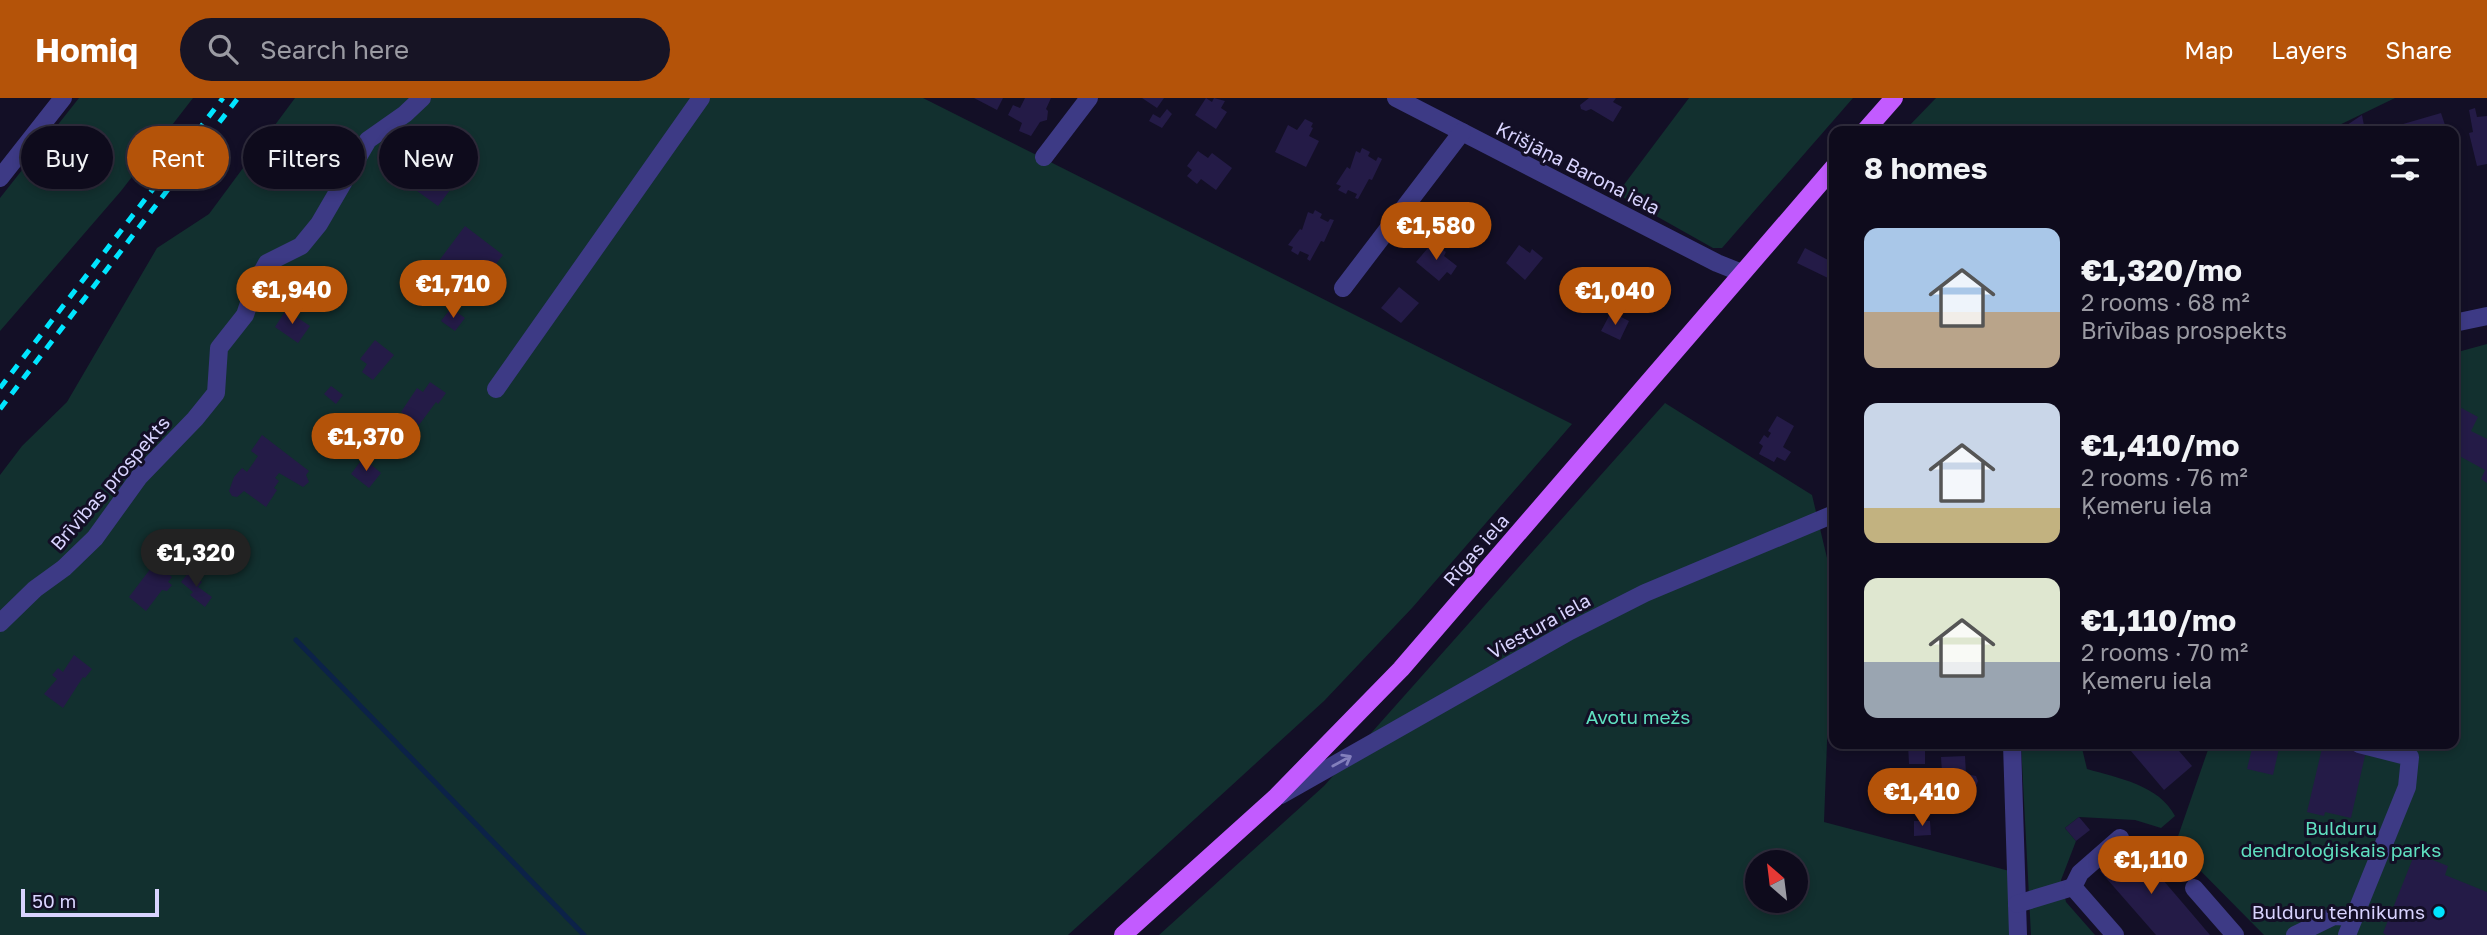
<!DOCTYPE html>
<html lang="en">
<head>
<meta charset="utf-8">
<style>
  body { margin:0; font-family:"Golos Text",sans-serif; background:#171425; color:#f1f3f6; height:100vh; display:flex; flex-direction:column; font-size:26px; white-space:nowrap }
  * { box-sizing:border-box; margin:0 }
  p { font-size:23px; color:#9b9ba3 }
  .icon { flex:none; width:38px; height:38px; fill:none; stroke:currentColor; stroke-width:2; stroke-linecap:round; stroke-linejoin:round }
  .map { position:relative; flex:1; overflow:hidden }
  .drawer { position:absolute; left:1829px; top:28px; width:630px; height:623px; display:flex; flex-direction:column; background:#0e0b1c; border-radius:14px; box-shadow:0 4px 10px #0003,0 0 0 2px #2e2b3b }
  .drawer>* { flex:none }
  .hud { position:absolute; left:21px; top:28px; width:665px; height:63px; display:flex; gap:14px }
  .needle { width:46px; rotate:332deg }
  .controls { position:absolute; left:1745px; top:752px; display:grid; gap:14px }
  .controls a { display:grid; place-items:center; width:63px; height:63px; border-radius:50%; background:#0e0b1c; box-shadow:0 4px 10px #0003,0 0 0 2px #2e2b3b; font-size:35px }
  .scale { position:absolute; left:21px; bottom:18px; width:138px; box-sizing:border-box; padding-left:7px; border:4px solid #d9d4ff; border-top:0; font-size:19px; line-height:24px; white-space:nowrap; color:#d9d4ff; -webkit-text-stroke:5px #130f26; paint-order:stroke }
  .price { position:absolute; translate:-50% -60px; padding:0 16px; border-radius:24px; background:#b45309; color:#fff; font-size:23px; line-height:46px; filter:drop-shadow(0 2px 4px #0008) }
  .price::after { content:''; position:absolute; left:50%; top:42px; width:21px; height:16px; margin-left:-10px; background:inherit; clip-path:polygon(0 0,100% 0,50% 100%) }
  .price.current { background:#222; color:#fff }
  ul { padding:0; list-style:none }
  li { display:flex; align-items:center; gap:21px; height:175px; padding:0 35px }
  li span { display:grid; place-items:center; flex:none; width:196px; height:140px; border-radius:14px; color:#555 }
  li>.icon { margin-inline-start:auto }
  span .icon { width:84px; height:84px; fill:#fffc; stroke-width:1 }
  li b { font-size:30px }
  h2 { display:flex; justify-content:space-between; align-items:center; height:84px; padding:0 35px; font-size:30px }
  .tag { padding:0 24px; border-radius:32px; background:#0e0b1c; box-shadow:0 4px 10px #0003,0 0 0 2px #2e2b3b; font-size:24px; line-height:63px }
  .tag.current { background:#b45309; color:#fff }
  header { display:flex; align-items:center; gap:42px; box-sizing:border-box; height:98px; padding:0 35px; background:#b45309; color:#fff }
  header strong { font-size:33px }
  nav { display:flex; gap:38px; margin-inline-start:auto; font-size:24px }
  .search { width:490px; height:63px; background:#171425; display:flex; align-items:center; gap:18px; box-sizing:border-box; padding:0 24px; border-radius:38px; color:#9b9ba3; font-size:26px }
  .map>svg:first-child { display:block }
  .green { fill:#12302f; fill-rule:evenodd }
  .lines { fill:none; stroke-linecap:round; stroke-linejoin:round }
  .stream { stroke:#0c2248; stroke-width:5 }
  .building { fill:#241b47 }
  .minor { stroke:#3d3a85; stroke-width:18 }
  .major { stroke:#c25bff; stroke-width:18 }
  .rail { stroke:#00e5ff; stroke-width:5; stroke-dasharray:10 9; stroke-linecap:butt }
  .oneway { stroke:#837fbc }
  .poi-dot { fill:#00e5ff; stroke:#130f26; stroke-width:2.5 }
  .labels { text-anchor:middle; stroke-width:6; stroke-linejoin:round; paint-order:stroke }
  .street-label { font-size:19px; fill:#d9d4ff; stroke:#130f26 }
  .park-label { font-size:19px; fill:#5fe0c0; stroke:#130f26 }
  .poi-label { font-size:19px; fill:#d9d4ff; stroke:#130f26; text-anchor:end }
</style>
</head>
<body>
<header>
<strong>Homiq</strong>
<div class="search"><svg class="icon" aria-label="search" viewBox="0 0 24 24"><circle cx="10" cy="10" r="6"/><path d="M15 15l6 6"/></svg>Search here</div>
<nav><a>Map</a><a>Layers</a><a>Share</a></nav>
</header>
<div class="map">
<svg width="2487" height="837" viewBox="0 0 2487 837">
  <rect width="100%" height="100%" fill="#130f26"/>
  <g class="green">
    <path d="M79 0H193L121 93 0 233V100Z"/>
    <path d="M295 0H923L1572 326 1412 510 1324 603 1068 837H0V377L22 348 67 304 157 150 209 116Z"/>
    <path d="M1689 0H1853L1722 150H1713L1617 96Z"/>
    <path d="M1936 0H2395L2327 33H1911L1907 30Z"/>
    <path d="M2487 246V837H2264L2175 747 2210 646H2454V255Z"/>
    <path d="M1665 305 1812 397 1833 485 1824 724 2017 775 2018 837H1159L1324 688ZM1757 765H1796V803H1757Z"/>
    <path d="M2021 646H2081L2087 671C2118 680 2159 687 2175 718L2161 730 2135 722 2079 719 2065 730 2076 743 2061 782 2066 804 2095 837H2031Z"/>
  </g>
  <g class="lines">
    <path class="stream" d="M296 542 584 837"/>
  </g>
  <g class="building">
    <path d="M974 0H1003L997 12Z"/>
    <path d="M1025 0H1051L1046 11 1048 13 1047 22 1040 24 1031 38 1019 33 1022 25 1008 17 1013 7 1020 10Z"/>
    <path d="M1142 0H1164L1157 10Z"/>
    <path d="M1206 0 1212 4 1214 0 1225 3 1221 10 1227 14 1216 31 1195 17Z"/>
    <path d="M1589 0H1616L1613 4 1622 9 1613 24 1591 11 1586 13 1581 11 1580 7Z"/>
    <path d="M2475 10 2477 19 2487 18V66L2477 68 2469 35 2473 34 2469 12Z"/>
    <path d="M1167 11 1172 16 1162 30 1149 23 1153 16 1160 20Z"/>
    <path d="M2441 15 2447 33H2387L2386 31Z"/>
    <path d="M2362 17 2365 33H2338Z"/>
    <path d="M1305 21 1313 25 1311 29 1313 30 1309 38 1319 43 1306 69 1275 54 1288 27 1297 32Z"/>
    <path d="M1362 50 1370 54 1368 58 1376 63 1378 59 1382 61 1372 82 1369 81 1358 101 1355 100 1357 96 1348 92 1346 96 1338 92 1341 88 1336 86 1347 69 1350 71 1356 53 1360 55Z"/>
    <path d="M1198 53 1208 60 1212 55 1232 70 1216 92 1201 81 1197 86 1187 78 1192 72 1187 68Z"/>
    <path d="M420 65 430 72 434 66 448 76 444 82 453 88 438 108 406 85Z"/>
    <path d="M1315 112 1322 116 1320 120 1328 124 1330 121 1334 122 1324 144 1321 143 1310 163 1307 161 1309 157 1300 153 1298 157 1291 153 1293 149 1288 147 1300 131 1302 132 1308 114 1313 116Z"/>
    <path d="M465 128 503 157 485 180 490 184 480 197 461 183 460 185 435 168Z"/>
    <path d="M1433 144 1446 154 1444 158 1457 168 1451 177 1447 174 1439 183 1416 164Z"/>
    <path d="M1519 147 1530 155 1532 151 1543 160 1525 182 1506 165Z"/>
    <path d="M1805 150 1834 165 1828 180 1797 165Z"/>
    <path d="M1399 189 1419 205 1401 225 1381 210Z"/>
    <path d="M451 210 465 220 455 233 441 223Z"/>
    <path d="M286 212 310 228 298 245 275 229Z"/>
    <path d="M1609 218 1617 222 1619 218 1629 223 1620 242 1601 233Z"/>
    <path d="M375 242 394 257 373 282 362 274 367 266 360 261Z"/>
    <path d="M430 284 446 295 438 306 436 304 419 327 401 314 417 290 423 294Z"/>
    <path d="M331 288 343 297 336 306 324 296Z"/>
    <path d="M2454 306 2478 319 2471 333 2487 341V385L2481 381 2485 372 2454 355Z"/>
    <path d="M1777 318 1794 328 1783 349 1791 354 1785 363 1777 359 1774 364 1759 356 1763 348 1759 345 1764 337 1768 340 1771 335 1768 333Z"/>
    <path d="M262 337 309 373 306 377 309 384 303 389 279 375 275 380 279 383 274 390 277 392 266 409 244 393 237 399 232 398 229 393 234 379 242 370 247 374 258 358 251 353Z"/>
    <path d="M363 360 381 375 369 390 351 376Z"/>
    <path d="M151 470 159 476 162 471 172 479 168 484 172 487 167 493 162 492 146 513 129 499Z"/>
    <path d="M189 474 202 484 198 489 212 499 205 509 190 497 193 494 181 484Z"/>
    <path d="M74 557 92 571 85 580 83 579 63 610 44 596 57 581 52 577 53 576 58 570 63 574Z"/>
    <path d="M1908 646H1925V666H1909Z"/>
    <path d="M2125 646H2173L2192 668 2164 692Z"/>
    <path d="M2253 646H2280L2273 677 2247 671Z"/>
    <path d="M2323 646 2366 653 2351 720 2325 714 2324 718 2307 714Z"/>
    <path d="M1965 658 1966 676 1976 678 1978 683 1976 688 1964 692 1943 691 1941 659Z"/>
    <path d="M2079 719 2090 732 2076 743 2065 730Z"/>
    <path d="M1914 723H1930L1931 737 1914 738Z"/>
    <path d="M2132 746 2181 803 2210 837H2156L2100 773Z"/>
    <path d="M2415 755 2448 768 2445 777 2487 794V837H2386L2383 835Z"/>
  </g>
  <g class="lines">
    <g class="minor">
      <path d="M1396 0 1717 165 1742 175"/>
      <path d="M1044 59 1089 0"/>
      <path d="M0 80 63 0"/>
      <path d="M1343 190 1462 34"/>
      <path d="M2454 225 2487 218"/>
      <path d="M496 291 701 0"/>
      <path d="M0 525 35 491 64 470 95 440 139 379 195 321 216 295 219 250 245 217 255 187 267 165 301 148 319 126 368 42 405 16 422 0"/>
      <path d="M2012 646 2018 837"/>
      <path d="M1281 697 1570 533 1645 495 1834 416"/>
      <path d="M2194 790 2235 837"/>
      <path d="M2017 806 2073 789"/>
      <path d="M2115 837 2073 789 2080 775 2120 740"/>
      <path d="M2295 837 2334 818 2354 819"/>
      <path d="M2347 837 2407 689 2410 659 2359 646"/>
    </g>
    <g class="major">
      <path d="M1865 33 1894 0"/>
      <path d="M1123 837 1275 700 1401 571 1834 69"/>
    </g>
    <g class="rail">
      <path d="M0 290 223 0"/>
      <path d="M0 311 238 0"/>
    </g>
  </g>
  <defs><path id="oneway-shaft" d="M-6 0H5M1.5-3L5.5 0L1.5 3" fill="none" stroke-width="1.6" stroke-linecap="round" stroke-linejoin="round" transform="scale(1.75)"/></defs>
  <use class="oneway" href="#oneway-shaft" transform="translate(1342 663) rotate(-29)"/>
  <circle class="poi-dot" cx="2439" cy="814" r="7"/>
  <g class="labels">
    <g class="street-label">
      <text transform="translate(1578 70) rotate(27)" y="7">Krišjāņa Barona iela</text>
      <text transform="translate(110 385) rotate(-49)" y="7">Brīvības prospekts</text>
      <text transform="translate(1476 452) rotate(-49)" y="7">Rīgas iela</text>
      <text transform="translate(1539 528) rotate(-29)" y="7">Viestura iela</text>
    </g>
    <g class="park-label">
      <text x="1638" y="626">Avotu mežs</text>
      <text x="2341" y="737">Bulduru<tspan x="2341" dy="22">dendroloģiskais parks</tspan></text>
    </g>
    <g class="poi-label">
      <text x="2425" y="821">Bulduru tehnikums</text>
    </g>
  </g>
</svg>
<div class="controls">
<a><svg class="needle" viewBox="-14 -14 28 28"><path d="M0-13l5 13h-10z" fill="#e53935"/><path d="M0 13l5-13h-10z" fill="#9b9ba3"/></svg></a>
</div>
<div class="scale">50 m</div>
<b class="price" style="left:1436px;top:164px">€1,580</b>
<b class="price" style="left:453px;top:222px">€1,710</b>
<b class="price" style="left:292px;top:228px">€1,940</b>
<b class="price" style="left:1615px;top:229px">€1,040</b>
<b class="price" style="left:366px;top:375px">€1,370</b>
<b class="price current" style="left:196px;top:491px">€1,320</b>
<b class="price" style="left:1922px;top:730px">€1,410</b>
<b class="price" style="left:2151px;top:798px">€1,110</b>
<div class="hud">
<a class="tag">Buy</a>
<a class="tag current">Rent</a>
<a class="tag">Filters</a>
<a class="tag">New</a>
</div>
<section class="drawer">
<h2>8 homes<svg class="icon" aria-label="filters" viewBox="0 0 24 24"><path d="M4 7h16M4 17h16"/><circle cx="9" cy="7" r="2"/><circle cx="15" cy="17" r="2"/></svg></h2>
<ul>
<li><span style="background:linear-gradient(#a9c7e8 60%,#b9a48a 0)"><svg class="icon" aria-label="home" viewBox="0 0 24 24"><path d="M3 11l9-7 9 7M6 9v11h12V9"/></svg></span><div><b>€1,320/mo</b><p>2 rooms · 68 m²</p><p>Brīvības prospekts</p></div></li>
<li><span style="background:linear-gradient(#c9d6e8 75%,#c2b280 0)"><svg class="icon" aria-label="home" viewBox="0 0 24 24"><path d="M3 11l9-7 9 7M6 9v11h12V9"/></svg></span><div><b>€1,410/mo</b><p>2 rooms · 76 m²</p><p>Ķemeru iela</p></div></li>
<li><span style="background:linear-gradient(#dfe7d0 60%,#9aa5b1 0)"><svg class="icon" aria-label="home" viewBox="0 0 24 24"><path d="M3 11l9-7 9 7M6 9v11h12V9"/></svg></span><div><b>€1,110/mo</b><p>2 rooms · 70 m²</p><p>Ķemeru iela</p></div></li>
</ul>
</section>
</div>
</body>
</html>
